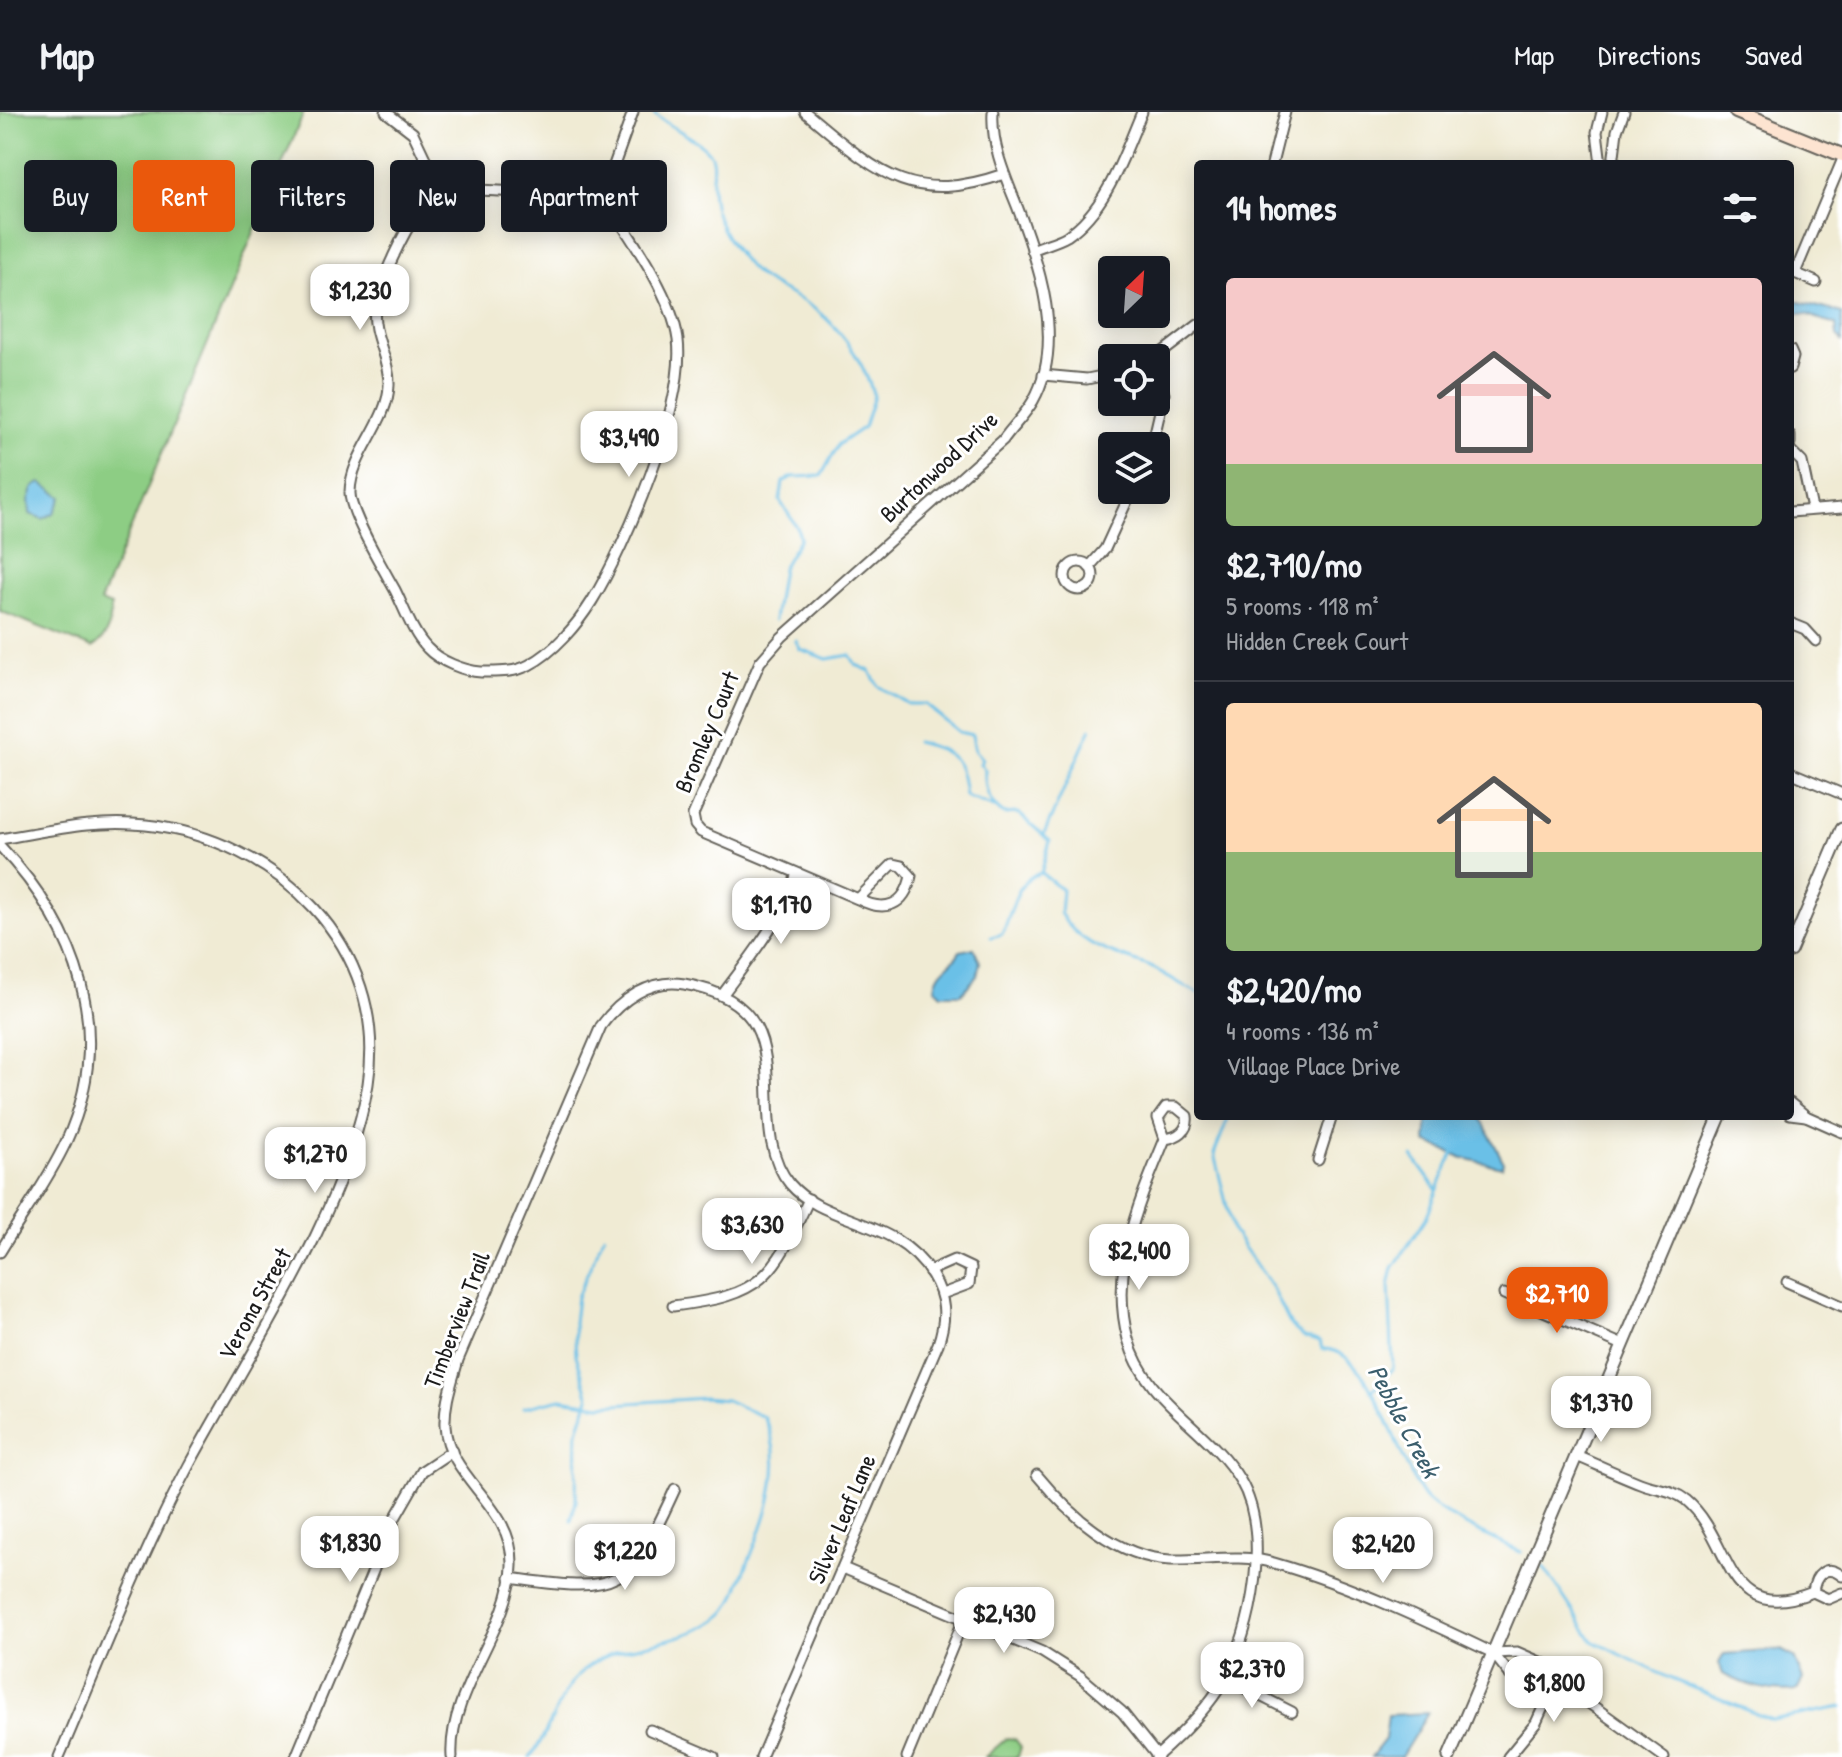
<!DOCTYPE html>
<html lang="en">
<head>
<meta charset="utf-8">
<style>
  body { margin:0; font-family:"Patrick Hand",sans-serif; background:#20242c; color:#f1f3f6; height:100vh; display:flex; flex-direction:column; font-size:30px; white-space:nowrap }
  * { box-sizing:border-box; margin:0 }
  p { font-size:26px; color:#9ea1a6 }
  .icon { flex:none; width:44px; height:44px; fill:none; stroke:currentColor; stroke-width:2; stroke-linecap:round; stroke-linejoin:round }
  .map { position:relative; flex:1; overflow:hidden }
  .sheet { position:absolute; left:1194px; top:48px; width:600px; height:960px; display:flex; flex-direction:column; background:#171b24; border-radius:8px; box-shadow:0 4px 20px #0003 }
  .sheet>* { flex:none }
  .top-card { position:absolute; left:24px; top:48px; width:760px; height:72px; display:flex; gap:16px }
  .needle { width:52px; rotate:25deg }
  .tools { position:absolute; left:1098px; top:144px; display:grid; gap:16px }
  .tools a { display:grid; place-items:center; width:72px; height:72px; border-radius:8px; background:#171b24; box-shadow:0 4px 20px #0003; font-size:40px }
  .price { position:absolute; translate:-50% -68px; padding:0 18px; border-radius:16px; background:#fff; color:#222; font-size:26px; line-height:52px; filter:drop-shadow(0 2px 4px #0008) }
  .price::after { content:''; position:absolute; left:50%; top:48px; width:24px; height:18px; margin-left:-12px; background:inherit; clip-path:polygon(0 0,100% 0,50% 100%) }
  .price.on { background:#ea580c; color:#fff }
  ul { padding:0; list-style:none }
  li { display:grid; align-content:center; gap:16px; height:424px; padding:0 32px }
  li+li { border-top:2px solid #363941 }
  li span { display:grid; place-items:center; height:248px; border-radius:8px; color:#555 }
  li>.icon { margin-inline-start:auto }
  span .icon { width:144px; height:144px; fill:#fffc; stroke-width:1 }
  li b { font-size:34px }
  h2 { display:flex; justify-content:space-between; align-items:center; height:96px; padding:0 32px; font-size:34px }
  .tag { padding:0 28px; border-radius:8px; background:#171b24; box-shadow:0 4px 20px #0003; font-size:28px; line-height:72px }
  .tag.on { background:#ea580c; color:#fff }
  header { display:flex; align-items:center; gap:48px; box-sizing:border-box; height:112px; padding:0 40px; background:#171b24; border-bottom:2px solid #363941 }
  header strong { font-size:38px }
  nav { display:flex; gap:44px; margin-inline-start:auto; font-size:28px }
  .map>svg:first-child { display:block }
  .green { fill:#8dcd84; stroke:#547450; stroke-width:2 }
  .water { fill:#6ac0e7; stroke:#436e82; stroke-width:2 }
  .lines { fill:none; stroke-linecap:round; stroke-linejoin:round }
  .stream { stroke:#6ac0e7; stroke-width:3 }
  .minor-casing { stroke:#66645c; stroke-width:13 }
  .tertiary-casing { stroke:#66645c; stroke-width:15 }
  .secondary-casing { stroke:#66645c; stroke-width:16 }
  .minor { stroke:#fff; stroke-width:9 }
  .tertiary { stroke:#fff; stroke-width:11 }
  .secondary { stroke:#fde4d1; stroke-width:12 }
  .labels { text-anchor:middle; stroke-width:6; stroke-linejoin:round; paint-order:stroke }
  .street-label { font-size:24px; fill:#1c1c1c; stroke:#fff }
  .water-label { font-size:26px; font-style:italic; fill:#3b5e6d; stroke:#fff }
</style>
</head>
<body>
<header>
<strong>Map</strong>
<nav><a>Map</a><a>Directions</a><a>Saved</a></nav>
</header>
<div class="map">
<svg width="1842" height="1645" viewBox="0 0 1842 1645">
  <rect width="100%" height="100%" fill="#fff"/>
  <filter id="ink" filterUnits="userSpaceOnUse"><feTurbulence type="fractalNoise" baseFrequency=".0125" numOctaves="2"/><feDisplacementMap in="SourceGraphic" scale="16" xChannelSelector="R" yChannelSelector="G"/><feConvolveMatrix kernelMatrix="1 2 1 2 8 2 1 2 1" color-interpolation-filters="sRGB"/></filter>
  <filter id="wash" filterUnits="userSpaceOnUse"><feTurbulence type="fractalNoise" baseFrequency=".006" numOctaves="4" result="noise"/><feDisplacementMap in="SourceGraphic" scale="32" xChannelSelector="R" yChannelSelector="G"/><feGaussianBlur stdDeviation="1.8" result="paint"/><feColorMatrix in="noise" values="0 0 0 0 0 0 0 0 0 0 0 0 0 0 0 0 0 1.4 0 .05"/><feComposite in="paint" operator="in"/></filter>
  <g filter="url(#wash)">
    <rect width="100%" height="100%" fill="#f0ebd4"/>
    <g class="green">
      <path d="M0 0H304L100 490 111 494C111 511 108 526 92 536L0 499Z"/>
      <path d="M1007 1626 1015 1627 1021 1635 1018 1645H985Z"/>
    </g>
    <g class="water">
      <path d="M1792 188 1842 201V229L1837 224 1836 212C1817 211 1817 200 1790 201Z"/>
      <path d="M41 371 62 385 54 401 43 407 30 402 29 388 34 375Z"/>
      <path d="M974 836 980 850 977 864 961 882H941L935 876C937 855 954 853 960 839Z"/>
      <path d="M1428 1004H1480L1503 1049 1502 1055 1463 1046 1426 1030Z"/>
      <path d="M1781 1538 1794 1545 1803 1567 1797 1578C1769 1581 1748 1574 1723 1562L1719 1551 1724 1542Z"/>
      <path d="M1428 1601 1401 1645H1371L1385 1627 1388 1603Z"/>
    </g>
    <g class="lines">
      <g class="stream">
        <path d="M652 0C665 14 704 28 711 44 715 53 711 64 712 74 712 106 728 131 749 155 763 170 783 178 801 188 836 208 862 245 874 284L864 315 839 332 821 364 792 365 783 370 780 389 797 415 800 426 782 456 774 508"/>
        <path d="M796 529 800 537 827 547 850 543 856 553 870 559 878 574 908 592H925L959 620 972 623 975 639 982 647 980 652 985 658C984 675 989 692 1004 702L1018 701 1050 729 1041 761"/>
        <path d="M916 630C955 639 961 648 965 684L994 695"/>
        <path d="M1044 722 1091 616"/>
        <path d="M1041 761 1062 778 1060 801C1078 833 1112 841 1143 852 1162 858 1179 873 1198 881"/>
        <path d="M991 825 1002 822C1013 801 1014 767 1041 761"/>
        <path d="M1229 1004 1214 1042 1233 1119 1274 1179 1291 1214 1304 1225 1320 1230 1322 1237C1371 1233 1399 1353 1424 1385 1437 1401 1500 1431 1521 1440"/>
        <path d="M1413 1045 1436 1077"/>
        <path d="M1371 1279 1393 1257 1389 1174 1393 1156 1426 1106 1453 1041"/>
        <path d="M523 1296 561 1287 600 1293 704 1286 726 1288 764 1305C790 1355 763 1414 743 1463 737 1477 733 1496 720 1505 678 1536 624 1528 589 1554 557 1577 554 1616 530 1645"/>
        <path d="M571 1408 576 1389 577 1321 589 1286 576 1243 574 1211 577 1185 604 1123"/>
        <path d="M1543 1454 1593 1529 1669 1566 1772 1608 1842 1595"/>
      </g>
    </g>
  </g>
  <g filter="url(#ink)">
    <g class="lines">
      <g class="minor-casing">
        <g id="minor">
          <path d="M386 0 413 21 439 76"/>
          <path d="M805 0C876 59 909 95 1004 62"/>
          <path d="M1272 52 1285 0"/>
          <path d="M1601 52 1597 20 1602 0"/>
          <path d="M1613 52 1617 19 1624 0"/>
          <path d="M439 76 603 84C628 122 672 182 678 228 686 292 626 434 592 489 577 513 554 540 529 553 514 561 497 560 481 560 464 559 439 549 427 536 413 522 404 496 395 478 384 458 349 400 350 380 351 341 388 311 389 273 390 247 371 222 375 196 379 169 416 89 439 76Z"/>
          <path d="M603 84 633 0"/>
          <path d="M1032 138C1043 133 1057 130 1067 124 1107 97 1124 42 1142 0"/>
          <path d="M1790 159 1816 170"/>
          <path d="M1795 161 1842 49"/>
          <path d="M1790 238 1793 245 1790 256"/>
          <path d="M1155 246 1198 213"/>
          <path d="M1043 263 1087 267 1112 262"/>
          <path d="M1790 324V331"/>
          <path d="M1152 334 1164 282 1156 257"/>
          <path d="M1790 338 1802 350 1812 397"/>
          <path d="M1790 400 1842 396"/>
          <circle cx="1079" cy="464" r="14"/>
          <path d="M1089 455 1105 437 1132 378"/>
          <path d="M1790 511 1805 517 1816 529"/>
          <path d="M1790 660 1842 682"/>
          <path d="M0 727C49 719 96 707 146 713 276 727 390 834 368 972 348 1096 249 1242 189 1353 139 1447 101 1547 59 1645"/>
          <path d="M0 734C78 817 116 921 66 1030 48 1069 22 1103 0 1140"/>
          <path d="M858 787C885 801 905 794 911 764L902 754 893 752 858 787 701 720 695 713 693 703 760 550 782 525 1003 328C1012 315 1025 303 1033 289 1066 232 1039 151 1017 94 1005 64 991 33 993 0"/>
          <path d="M723 882C752 843 780 809 797 762"/>
          <path d="M1790 991 1806 1004"/>
          <path d="M1790 1002 1806 1004 1842 1020"/>
          <path d="M1318 1048 1332 1004"/>
          <path d="M929 1159 954 1148 971 1156 969 1172 942 1182"/>
          <path d="M1787 1170 1842 1194"/>
          <path d="M1504 1182 1623 1233"/>
          <path d="M673 1194C763 1183 772 1167 809 1087"/>
          <path d="M1577 1344C1598 1353 1619 1363 1640 1371 1655 1377 1672 1377 1686 1388 1734 1428 1722 1516 1813 1480"/>
          <path d="M1037 1363C1069 1402 1117 1446 1171 1448 1207 1449 1239 1441 1274 1451 1350 1473 1422 1507 1493 1541L1517 1540 1572 1564 1586 1589"/>
          <path d="M843 1456 1042 1540 1080 1564 1122 1600 1158 1645"/>
          <path d="M1842 1464C1826 1451 1815 1463 1813 1480L1828 1487 1842 1481"/>
          <path d="M510 1466C620 1482 629 1478 675 1377"/>
          <path d="M1493 1541 1508 1560 1586 1589 1664 1645"/>
          <path d="M1510 1563C1523 1575 1533 1583 1551 1579"/>
          <path d="M1225 1566 1292 1600"/>
          <path d="M650 1618 714 1645"/>
          <path d="M296 1645 395 1406 422 1359 452 1339"/>
          <path d="M452 1645C448 1578 511 1515 512 1454 514 1394 448 1367 445 1314 444 1291 452 1270 458 1248L601 914C620 888 651 866 684 872 816 895 737 1008 790 1072 825 1113 896 1105 932 1163 946 1186 947 1206 938 1232L761 1645"/>
          <path d="M907 1645 964 1507"/>
          <path d="M1156 1645C1181 1623 1208 1597 1224 1568 1253 1517 1271 1420 1240 1368 1208 1315 1145 1290 1128 1227 1109 1157 1139 1090 1165 1027 1178 1025 1189 1019 1187 1004L1176 995H1166L1158 1006 1165 1027"/>
          <path d="M1508 1645 1536 1611 1560 1558"/>
        </g>
      </g>
      <g class="tertiary-casing">
        <g id="tertiary">
          <path d="M1790 839 1842 717"/>
          <path d="M1449 1645 1720 1004"/>
        </g>
      </g>
      <g class="secondary-casing">
        <path id="secondary" d="M1736 0 1842 43"/>
      </g>
      <use href="#minor" class="minor"/>
      <use href="#tertiary" class="tertiary"/>
      <use href="#secondary" class="secondary"/>
    </g>
  </g>
  <g class="labels">
    <g class="street-label">
      <text transform="translate(939 355) rotate(-43)" y="8">Burtonwood Drive</text>
      <text transform="translate(707 620) rotate(-67)" y="8">Bromley Court</text>
      <text transform="translate(255 1192) rotate(-61)" y="8">Verona Street</text>
      <text transform="translate(457 1208) rotate(-69)" y="8">Timberview Trail</text>
      <text transform="translate(842 1407) rotate(-67)" y="8">Silver Leaf Lane</text>
    </g>
    <g class="water-label">
      <text transform="translate(1404 1309) rotate(62)" y="9">Pebble Creek</text>
    </g>
  </g>
</svg>
<div class="tools">
<a><svg class="needle" viewBox="-14 -14 28 28"><path d="M0-13l5 13h-10z" fill="#e53935"/><path d="M0 13l5-13h-10z" fill="#9ea1a6"/></svg></a>
<a><svg class="icon" aria-label="locate" viewBox="0 0 24 24"><circle cx="12" cy="12" r="6"/><path d="M12 2v4M12 18v4M2 12h4M18 12h4"/></svg></a>
<a><svg class="icon" aria-label="layers" viewBox="0 0 24 24"><path d="M12 4l9 5-9 5-9-5zM3 14l9 5 9-5"/></svg></a>
</div>
<b class="price" style="left:360px;top:220px">$1,230</b>
<b class="price" style="left:629px;top:367px">$3,490</b>
<b class="price" style="left:781px;top:834px">$1,170</b>
<b class="price" style="left:315px;top:1083px">$1,270</b>
<b class="price" style="left:752px;top:1154px">$3,630</b>
<b class="price" style="left:1139px;top:1180px">$2,400</b>
<b class="price on" style="left:1557px;top:1223px">$2,710</b>
<b class="price" style="left:1601px;top:1332px">$1,370</b>
<b class="price" style="left:350px;top:1472px">$1,830</b>
<b class="price" style="left:1383px;top:1473px">$2,420</b>
<b class="price" style="left:625px;top:1480px">$1,220</b>
<b class="price" style="left:1004px;top:1543px">$2,430</b>
<b class="price" style="left:1252px;top:1598px">$2,370</b>
<b class="price" style="left:1554px;top:1612px">$1,800</b>
<div class="top-card">
<a class="tag">Buy</a>
<a class="tag on">Rent</a>
<a class="tag">Filters</a>
<a class="tag">New</a>
<a class="tag">Apartment</a>
</div>
<section class="sheet">
<h2>14 homes<svg class="icon" aria-label="filters" viewBox="0 0 24 24"><path d="M4 7h16M4 17h16"/><circle cx="9" cy="7" r="2"/><circle cx="15" cy="17" r="2"/></svg></h2>
<ul>
<li><span style="background:linear-gradient(#f6c9c9 75%,#8fb573 0)"><svg class="icon" aria-label="home" viewBox="0 0 24 24"><path d="M3 11l9-7 9 7M6 9v11h12V9"/></svg></span><div><b>$2,710/mo</b><p>5 rooms · 118 m²</p><p>Hidden Creek Court</p></div></li>
<li><span style="background:linear-gradient(#ffd9b3 60%,#8fb573 0)"><svg class="icon" aria-label="home" viewBox="0 0 24 24"><path d="M3 11l9-7 9 7M6 9v11h12V9"/></svg></span><div><b>$2,420/mo</b><p>4 rooms · 136 m²</p><p>Village Place Drive</p></div></li>
</ul>
</section>
</div>
</body>
</html>
